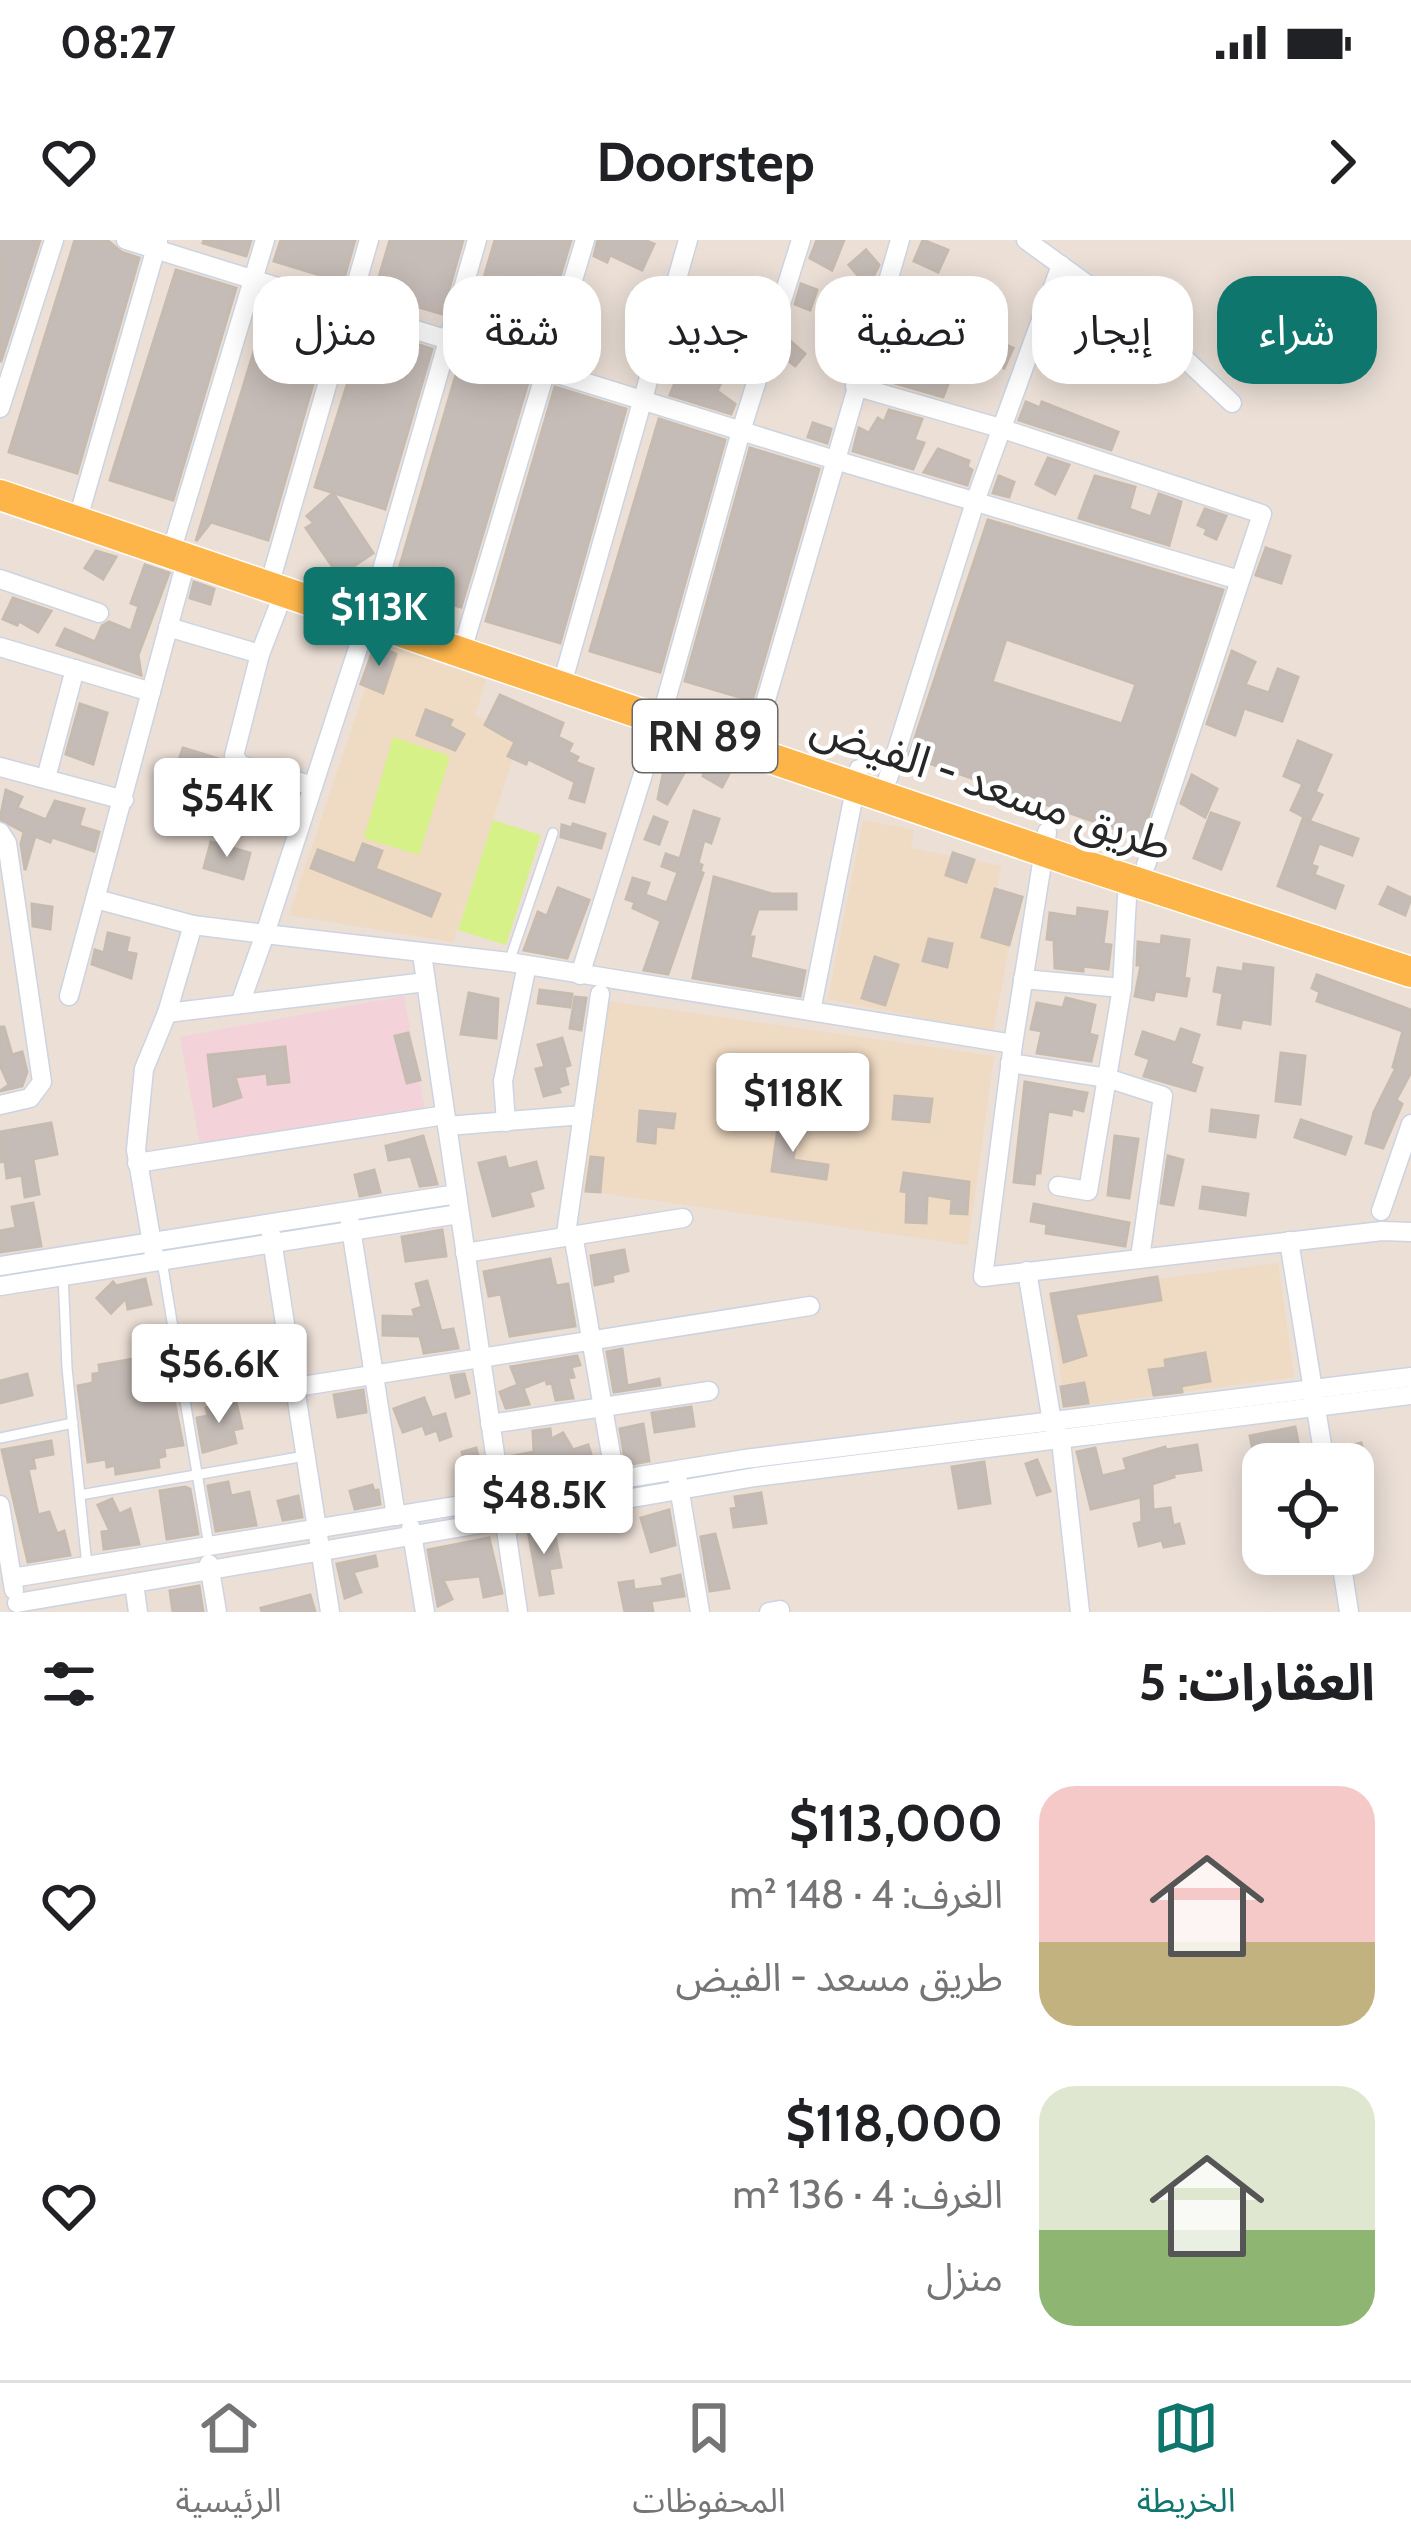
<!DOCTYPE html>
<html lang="ar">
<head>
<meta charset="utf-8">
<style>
  body { margin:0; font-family:Cabin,"Noto Sans Arabic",sans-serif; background:#f2f2f2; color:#202124; direction:rtl; height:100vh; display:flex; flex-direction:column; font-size:45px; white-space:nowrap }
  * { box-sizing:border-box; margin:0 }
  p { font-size:39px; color:#757577 }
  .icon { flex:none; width:66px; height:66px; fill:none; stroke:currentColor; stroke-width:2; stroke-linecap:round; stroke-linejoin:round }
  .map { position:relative; height:1372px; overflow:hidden; direction:ltr }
  .side { display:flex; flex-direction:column; background:#fff; flex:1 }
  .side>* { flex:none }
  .banner { position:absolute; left:36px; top:36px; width:1341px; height:108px; direction:rtl; display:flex; gap:24px }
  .buttons { position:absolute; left:1242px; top:1203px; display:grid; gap:24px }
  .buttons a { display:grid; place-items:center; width:132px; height:132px; border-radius:24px; background:#fff; box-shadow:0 6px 30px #0003; font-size:60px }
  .price { position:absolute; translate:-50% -102px; padding:0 27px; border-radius:12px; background:#fff; color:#222; font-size:39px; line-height:78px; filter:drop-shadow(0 3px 6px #0008) }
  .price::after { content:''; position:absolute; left:50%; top:72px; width:36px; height:27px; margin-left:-18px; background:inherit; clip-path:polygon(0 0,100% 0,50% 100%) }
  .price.selected { background:#0f766e; color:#fff }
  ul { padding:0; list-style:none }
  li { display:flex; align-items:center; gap:36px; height:300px; padding:0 36px }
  li span { display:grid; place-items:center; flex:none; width:336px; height:240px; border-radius:36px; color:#555 }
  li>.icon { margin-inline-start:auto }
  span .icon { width:144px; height:144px; fill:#fffc; stroke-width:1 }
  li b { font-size:51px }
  h2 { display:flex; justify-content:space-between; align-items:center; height:144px; padding:0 36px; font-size:51px }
  .tag { padding:0 42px; border-radius:36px; background:#fff; box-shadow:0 6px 30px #0003; font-size:42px; line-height:108px }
  .tag.selected { background:#0f766e; color:#fff }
  .status { display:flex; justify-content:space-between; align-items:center; height:84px; padding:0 60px; background:#fff; direction:ltr }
  .status svg { height:33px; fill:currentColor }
  header { display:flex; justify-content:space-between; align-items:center; height:156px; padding:0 36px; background:#fff; font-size:54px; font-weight:700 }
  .tab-bar { display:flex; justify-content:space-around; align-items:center; height:168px; border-top:3px solid #e0e0e0; background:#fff; font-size:33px; color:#757577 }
  .tab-bar a { display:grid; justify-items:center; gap:6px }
  .tab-bar .selected { color:#0f766e }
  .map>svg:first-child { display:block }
  .education { fill:#efdac3 }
  .medical { fill:#f4d2d9 }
  .pitch { fill:#d6f187 }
  .building { fill:#c6bcb7; stroke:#c6bbb0; stroke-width:3; fill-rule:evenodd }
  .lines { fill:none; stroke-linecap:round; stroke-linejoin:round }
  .service-casing { stroke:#ccd4e2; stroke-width:12 }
  .minor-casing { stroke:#ccd4e2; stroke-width:21 }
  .primary-casing { stroke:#fff; stroke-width:33 }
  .service { stroke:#fff; stroke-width:9 }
  .minor { stroke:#fff; stroke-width:18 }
  .primary { stroke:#fdb54a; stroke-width:30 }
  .labels { text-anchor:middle; stroke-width:9; stroke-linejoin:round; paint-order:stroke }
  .shield { fill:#fff; stroke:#686868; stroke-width:3 }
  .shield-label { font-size:42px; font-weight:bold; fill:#272727 }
  .street-label { font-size:45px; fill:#272727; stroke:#fff }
</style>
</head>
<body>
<div class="status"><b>08:27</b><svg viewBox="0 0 49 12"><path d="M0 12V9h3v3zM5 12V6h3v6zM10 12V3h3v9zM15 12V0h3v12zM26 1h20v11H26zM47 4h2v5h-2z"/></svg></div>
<header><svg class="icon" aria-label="forward" viewBox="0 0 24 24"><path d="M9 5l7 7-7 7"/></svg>Doorstep<svg class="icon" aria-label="heart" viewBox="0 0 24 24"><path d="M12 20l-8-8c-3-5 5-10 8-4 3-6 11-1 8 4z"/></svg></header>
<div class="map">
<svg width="1411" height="1372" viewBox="0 0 1411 1372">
  <rect width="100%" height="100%" fill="#ebdfd6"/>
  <g class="education">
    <path d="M381 402 486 440 475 475 521 494 453 702 289 675Z"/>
    <path d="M863 580 914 590 911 608 1001 626 997 650 1019 655 993 792 828 759Z"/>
    <path d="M608 761 994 816 968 1005 582 950Z"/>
    <path d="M1278 1023 1294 1137 1065 1168 1049 1054Z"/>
  </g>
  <path class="medical" d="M404 756 425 869 201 910 180 797Z"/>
  <g class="pitch">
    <path d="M393 497 450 516 419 615 364 598Z"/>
    <path d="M493 580 541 595 506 705 458 690Z"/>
  </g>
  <g class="building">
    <path d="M0 0H40L1 121H0Z"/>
    <path d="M75 0H107L121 12 139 18 77 233 9 212Z"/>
    <path d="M204 0H251L246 16 203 3Z"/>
    <path d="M281 0H355L343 42 274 21Z"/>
    <path d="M390 0H463L442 74 374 54Z"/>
    <path d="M495 0H571L539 106 470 86Z"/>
    <path d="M598 0H644L654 4 642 30 610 15 607 22 594 16Z"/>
    <path d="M817 0H844L832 30 810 18Z"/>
    <path d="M923 0 948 10 938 32 914 21Z"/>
    <path d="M866 10 879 25 868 47 849 25Z"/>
    <path d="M176 30 236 48 173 260 110 240Z"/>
    <path d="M734 39 764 57 758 70 726 53Z"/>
    <path d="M801 44 817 50 810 70 795 64Z"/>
    <path d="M270 59 332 78 268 300 211 282 196 301Z"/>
    <path d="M692 63 706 69 697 91 713 98 701 129 723 138 717 151 735 164 731 174 670 155 679 133 666 128Z"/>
    <path d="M732 81 758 93 756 99 730 96Z"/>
    <path d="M365 88 432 109 385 269 315 247Z"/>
    <path d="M570 96 594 107 584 128 563 121Z"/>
    <path d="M991 98 1013 108 1004 128 982 118Z"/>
    <path d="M789 100 805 114 795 126 779 113Z"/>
    <path d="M947 115 958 119 943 157 874 137 879 120 923 132 928 121 942 127Z"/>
    <path d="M461 118 529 139 461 367 394 346Z"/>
    <path d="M555 147 626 169 560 403 486 381Z"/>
    <path d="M1026 162 1040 168 1042 162 1118 192 1111 210 1019 180Z"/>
    <path d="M889 170 922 179 914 200 924 203 913 229 853 211 859 188 869 193 878 178 884 182Z"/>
    <path d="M659 179 725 200 660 432 590 411Z"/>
    <path d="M813 183 831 189 827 203 808 197Z"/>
    <path d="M750 208 819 229 752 461 685 441Z"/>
    <path d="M938 209 969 221 967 227 972 230 967 245 924 232Z"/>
    <path d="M1048 218 1069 225 1055 254 1036 244Z"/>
    <path d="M999 236 1014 242 1009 257 993 253Z"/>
    <path d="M1095 236 1135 247 1129 269 1151 277 1159 254 1181 262 1169 305 1079 278Z"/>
    <path d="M333 253 373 313 339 336 306 288 314 283 307 276Z"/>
    <path d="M1205 269 1226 276 1216 299 1205 294 1207 289 1198 285Z"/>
    <path d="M988 280 1223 350 1141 598 909 516ZM1006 399 1136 444 1122 484 992 442Z"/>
    <path d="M1266 308 1290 316 1281 343 1256 335Z"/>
    <path d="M96 311 116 317 103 339 85 328Z"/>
    <path d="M145 325 169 333 138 415 141 435 57 405 65 389 95 402 102 386 109 382 131 391 139 366 131 363Z"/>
    <path d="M194 342 214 349 210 364 190 358Z"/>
    <path d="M13 358 51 371 38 392 19 381 17 385 3 379Z"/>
    <path d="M375 405 396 414 383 453 361 444Z"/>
    <path d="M1232 411 1255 422 1245 445 1269 453 1278 429 1298 437 1282 481 1244 468 1235 495 1207 484Z"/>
    <path d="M500 455 563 483 558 497 572 504 568 512 578 517 575 522 593 529 584 562 570 558 575 542 528 519 526 524 508 516 515 502 485 485Z"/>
    <path d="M80 464 107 473 93 524 66 514Z"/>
    <path d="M426 470 452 480 449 486 464 494 455 510 417 495Z"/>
    <path d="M1298 501 1331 515 1315 552 1322 555 1310 580 1291 570 1303 544 1284 536Z"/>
    <path d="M183 508 219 519 197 571 166 558Z"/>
    <path d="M667 515 691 520 667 564 658 559Z"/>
    <path d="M707 520 730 532 722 547 703 536Z"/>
    <path d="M1192 535 1217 549 1205 577 1181 563Z"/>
    <path d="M6 550 22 557 17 568 46 580 55 561 84 569 79 586 99 592 94 611 52 597 50 602 35 596 25 630 21 604 24 592 0 579Z"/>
    <path d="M694 571 719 579 711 603 704 600 698 623 702 625 700 632 703 633 668 734 644 730 661 681 633 668 635 662 626 659 633 638 649 643 645 655 667 663 678 632 662 626 666 614 680 619Z"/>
    <path d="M1211 573 1239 583 1221 629 1194 618Z"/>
    <path d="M654 577 667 582 659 604 645 599Z"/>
    <path d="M1303 579 1358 599 1352 615 1319 603 1311 625 1317 627 1314 635 1343 646 1335 668 1278 646Z"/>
    <path d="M573 584 605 594 601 608 561 597 562 585 572 588Z"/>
    <path d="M211 602 250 613 243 639 204 628Z"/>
    <path d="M363 604 382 611 375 629 440 654 431 676 311 628 318 610 355 624Z"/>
    <path d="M953 613 974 620 966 642 946 635Z"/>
    <path d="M714 637 772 654H796V669H758L749 697H754L750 718 805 731 800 756 693 738Z"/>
    <path d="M1388 647 1411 658 1405 675 1380 664Z"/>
    <path d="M558 648 589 660 567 718 524 710 538 672 547 676Z"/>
    <path d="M995 649 1022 657 1009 705 982 697Z"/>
    <path d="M32 664 52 667 50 689 33 686Z"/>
    <path d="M1078 668 1107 672 1103 704 1111 705 1108 729 1083 726V731L1055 728 1054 700 1047 699 1050 673 1077 677Z"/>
    <path d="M108 693 129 698 126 712 136 714 131 738 92 724 95 710 104 713Z"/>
    <path d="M1162 696 1189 700 1184 738 1189 739 1186 756 1155 751 1153 760 1135 756 1141 725H1137L1138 702 1161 705Z"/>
    <path d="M929 699 952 704 947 727 923 721Z"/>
    <path d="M875 717 898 725 885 765 862 758Z"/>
    <path d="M1244 724 1273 728 1270 784 1242 779 1240 788 1218 784 1223 753 1214 751 1218 728 1243 732Z"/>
    <path d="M1317 735 1411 770V832L1396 860 1402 864 1383 908 1366 903 1374 872 1396 828 1393 827 1403 791 1317 761 1320 752 1312 748Z"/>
    <path d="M540 750 572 754 570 767 538 763Z"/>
    <path d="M469 753 498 759 496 798 461 794Z"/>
    <path d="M575 757 586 758 581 790 570 788Z"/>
    <path d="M1066 758 1095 765 1089 794 1097 796 1091 821 1037 813 1042 791 1031 789 1037 763 1063 768Z"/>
    <path d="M0 787H4L12 815 22 812 27 832 22 846 0 851 9 845 0 825Z"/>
    <path d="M1181 789 1199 795 1190 824 1202 828 1195 851 1144 836 1150 819 1136 814 1143 792 1176 803Z"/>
    <path d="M408 793 420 840 407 843 395 796Z"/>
    <path d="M562 798 570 825 564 827 568 844 558 847 560 852 544 856 536 829 545 827 538 805Z"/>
    <path d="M285 807 289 842 268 844 267 833 235 837 241 857 214 866 208 815Z"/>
    <path d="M1281 813 1305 816 1300 864 1276 861Z"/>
    <path d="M1025 842 1087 853 1083 871 1072 868 1071 875 1048 871 1040 933H1035L1034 944 1014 942Z"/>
    <path d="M895 856 932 859 929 882 893 879Z"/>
    <path d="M1212 870 1258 876 1255 897 1210 891Z"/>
    <path d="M640 871 675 874 673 888 656 886 655 903 638 901Z"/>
    <path d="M1301 880 1351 897 1345 914 1295 897Z"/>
    <path d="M779 881 799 884 793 920 828 925 826 939 772 931Z"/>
    <path d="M51 883 57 914 33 919 39 954 25 957 22 935 7 938 5 921 0 922V892Z"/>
    <path d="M423 896 437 944 420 946 411 916 389 920 386 906Z"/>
    <path d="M1115 896 1138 899 1129 958 1108 955Z"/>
    <path d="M1168 916 1183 920 1173 965 1161 963Z"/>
    <path d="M505 917 508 929 536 922 543 948 529 952 533 966 493 976 479 923Z"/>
    <path d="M591 917 603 918 600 952 586 951Z"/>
    <path d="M374 930 380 952 360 956 355 935Z"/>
    <path d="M904 933 969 942 967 974 951 973 952 959 927 955 926 983 906 982 907 952 901 951Z"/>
    <path d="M1203 947 1248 954 1245 975 1200 968Z"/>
    <path d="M33 963 41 1006 0 1012V991L16 988 12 967Z"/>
    <path d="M1034 964 1129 983 1125 1006 1046 993 1047 984 1031 981Z"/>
    <path d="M442 990 446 1016 406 1021 402 997Z"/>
    <path d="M624 1010 628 1031 612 1035 613 1041 595 1045 591 1016Z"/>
    <path d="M550 1019 556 1046 568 1044 575 1086 510 1096 501 1054 489 1056 484 1032Z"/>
    <path d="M1157 1037 1161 1060 1075 1074 1086 1115 1064 1122 1051 1054Z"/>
    <path d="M145 1039 151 1064 128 1069 126 1058 111 1073 97 1058 113 1042 116 1046Z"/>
    <path d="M427 1041 441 1091 453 1089 458 1108 424 1113 420 1096 383 1095V1076L415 1077 413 1070 422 1067 416 1044Z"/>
    <path d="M622 1109 627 1146 659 1139 660 1145 614 1152 607 1112Z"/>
    <path d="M1205 1113 1210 1141 1181 1146 1182 1152 1154 1155 1149 1130 1166 1128 1165 1120Z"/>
    <path d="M577 1116 580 1125 571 1127 574 1137 568 1138 573 1158 556 1160 552 1143 547 1144 546 1139 523 1148 529 1164 506 1168 500 1152 518 1145 511 1127Z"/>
    <path d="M140 1118 142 1126 150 1125 151 1133 168 1130 183 1205 164 1208 165 1216 158 1218 159 1227 116 1234 115 1225 107 1227 106 1219 88 1222 78 1146 93 1143V1134L100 1133 99 1125Z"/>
    <path d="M27 1134 32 1155 0 1163V1141Z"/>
    <path d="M464 1134 469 1153 456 1157 451 1136Z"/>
    <path d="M1084 1143 1088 1163 1064 1166 1061 1147Z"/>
    <path d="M363 1150 366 1172 338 1177 334 1155Z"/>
    <path d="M424 1158 432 1178 445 1174 451 1196 440 1200 437 1190 426 1194 423 1185 403 1192 394 1169Z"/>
    <path d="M236 1162 242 1188 233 1190 236 1203 203 1212 197 1178 208 1176 206 1168Z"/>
    <path d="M691 1167 694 1186 655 1192 652 1173Z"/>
    <path d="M643 1184 649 1221 626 1225 620 1189Z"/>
    <path d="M1295 1187 1301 1216 1256 1225 1250 1196Z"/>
    <path d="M550 1189 551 1199 563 1193 573 1210 588 1205 596 1230 517 1242 513 1216 534 1212 533 1191Z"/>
    <path d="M51 1201 53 1214 33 1218 35 1228 28 1229 38 1275 49 1272 57 1294 64 1291 70 1315 28 1322 2 1210Z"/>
    <path d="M1361 1203 1367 1223 1353 1226 1338 1224 1336 1209Z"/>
    <path d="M1197 1205 1201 1230 1173 1234 1174 1237 1152 1244 1153 1270 1170 1268 1173 1286 1179 1284 1184 1303 1164 1307 1162 1300 1139 1306 1134 1284 1142 1282 1141 1257 1091 1269 1077 1212 1095 1208 1102 1236 1127 1230 1124 1219 1165 1207 1166 1210Z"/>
    <path d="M476 1208 486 1247 473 1250 462 1212Z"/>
    <path d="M1037 1220 1050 1251 1037 1255 1026 1224Z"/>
    <path d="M984 1222 990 1263 959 1268 952 1227Z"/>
    <path d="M228 1242 231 1256 249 1252 256 1285 216 1291 208 1246Z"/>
    <path d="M372 1245 374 1251 378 1250 380 1264 355 1269 350 1251Z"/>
    <path d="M185 1247 190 1249 198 1294 167 1299 160 1251Z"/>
    <path d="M761 1253 766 1283 734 1287 731 1269 737 1268 735 1257Z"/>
    <path d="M298 1256 302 1277 283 1280 278 1261Z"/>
    <path d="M112 1259 119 1274 130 1269 139 1304 104 1309 102 1292 110 1291 98 1265Z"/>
    <path d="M669 1270 675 1305 651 1312 641 1278Z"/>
    <path d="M553 1286 561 1327 549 1329 553 1353 540 1355 528 1291Z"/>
    <path d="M715 1294 729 1348 710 1351 701 1297Z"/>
    <path d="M489 1298 502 1353 484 1357 480 1336 443 1340 452 1359 438 1366 428 1310Z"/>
    <path d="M375 1316 377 1326 353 1332 361 1352 345 1358 337 1324Z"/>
    <path d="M680 1335 684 1356 651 1361 653 1372H625L619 1343 633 1341 634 1350 664 1346 662 1339Z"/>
    <path d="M199 1346 203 1372H173L170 1351Z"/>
    <path d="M310 1355 315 1372H262L261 1368Z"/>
  </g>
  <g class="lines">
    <g class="service-casing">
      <g id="service">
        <path d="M509 722 553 593"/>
        <path d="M162 1021 209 1306"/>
        <path d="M63 1033 67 1128 87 1326"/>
        <path d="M0 1198 73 1183"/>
        <path d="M80 1255 305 1216"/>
      </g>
    </g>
    <g class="minor-casing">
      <g id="minor">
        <path d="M126 0 835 220 1239 340"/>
        <path d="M477 0 372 365 265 694 509 722 1013 804"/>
        <path d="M1026 0 1168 103 1232 163"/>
        <path d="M855 146 1000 188 1262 274 1146 625"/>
        <path d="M0 168 54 0"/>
        <path d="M81 268 158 1"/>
        <path d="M175 299 265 0"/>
        <path d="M273 332 369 0"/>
        <path d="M0 339 99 373"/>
        <path d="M168 387 260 414 234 516 241 525 313 546"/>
        <path d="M466 397 585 0"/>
        <path d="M0 407 151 452"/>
        <path d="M260 414 284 352"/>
        <path d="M566 430 688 0"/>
        <path d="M756 494 900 0"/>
        <path d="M0 527 124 560"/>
        <path d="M46 538 75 429"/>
        <path d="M888 538 976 259 1061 25"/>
        <path d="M0 592 7 603 42 842 30 858 0 865"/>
        <path d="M1047 592 1013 804 983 1037 1382 991 1411 992"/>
        <path d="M96 659 193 685"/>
        <path d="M422 714 518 1372"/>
        <path d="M580 735 665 464 741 191 801 0"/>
        <path d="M1023 739 1122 748"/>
        <path d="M69 756 188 314"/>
        <path d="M811 771 859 529"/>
        <path d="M167 773 193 685 265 694 240 764"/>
        <path d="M1010 823 1107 838 1163 856 1140 1018"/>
        <path d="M506 882 503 841 527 725"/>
        <path d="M447 886 583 875"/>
        <path d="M137 923 445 875"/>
        <path d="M1058 946 1088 951 1122 748 1128 639"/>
        <path d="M1381 971 1411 884"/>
        <path d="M350 982 396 1276"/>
        <path d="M271 994 330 1372"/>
        <path d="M566 994 600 754"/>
        <path d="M573 994 617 1249"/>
        <path d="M1289 1001 1325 1224"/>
        <path d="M465 1013 683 978"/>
        <path d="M155 1021 136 910 144 829 167 773 426 742"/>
        <path d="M0 1026 457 954"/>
        <path d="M1027 1031 1052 1182 1061 1201 1080 1372"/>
        <path d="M0 1046 459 974"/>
        <path d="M296 1147 810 1066"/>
        <path d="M490 1184 709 1151"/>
        <path d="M678 1241 700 1372"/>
        <path d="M0 1265 14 1350"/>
        <path d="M411 1288 425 1372"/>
        <path d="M1340 1314 1349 1372"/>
        <path d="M209 1324 217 1372"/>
        <path d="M12 1338 745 1219 1411 1137"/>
        <path d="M134 1343 138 1372"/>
        <path d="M17 1363 755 1237 1411 1155"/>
        <path d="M769 1372 780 1370"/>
      </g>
    </g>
    <g class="primary-casing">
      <path id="primary" d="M0 255 1078 623 1411 732"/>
    </g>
    <use href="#service" class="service"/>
    <use href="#minor" class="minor"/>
    <use href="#primary" class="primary"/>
  </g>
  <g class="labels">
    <rect class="shield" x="633" y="460" width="144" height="72" rx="9"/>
    <g class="shield-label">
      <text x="705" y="511">RN 89</text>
    </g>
    <g class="street-label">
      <text transform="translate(992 545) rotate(19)" y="16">طريق مسعد - الفيض</text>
    </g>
  </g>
</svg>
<div class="buttons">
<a><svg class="icon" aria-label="locate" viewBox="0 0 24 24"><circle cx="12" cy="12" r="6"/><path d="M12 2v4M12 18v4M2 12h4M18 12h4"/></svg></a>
</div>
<b class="price selected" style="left:379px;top:429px">$113K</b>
<b class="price" style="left:227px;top:620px">$54K</b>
<b class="price" style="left:793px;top:915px">$118K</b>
<b class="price" style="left:219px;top:1186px">$56.6K</b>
<b class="price" style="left:544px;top:1317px">$48.5K</b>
<div class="banner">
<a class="tag selected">شراء</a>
<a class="tag">إيجار</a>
<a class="tag">تصفية</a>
<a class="tag">جديد</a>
<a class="tag">شقة</a>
<a class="tag">منزل</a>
</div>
</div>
<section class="side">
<h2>العقارات: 5<svg class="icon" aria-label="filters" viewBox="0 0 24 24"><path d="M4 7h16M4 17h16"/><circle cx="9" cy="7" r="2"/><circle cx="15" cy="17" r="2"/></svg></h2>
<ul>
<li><span style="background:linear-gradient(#f6c9c9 65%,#c2b280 0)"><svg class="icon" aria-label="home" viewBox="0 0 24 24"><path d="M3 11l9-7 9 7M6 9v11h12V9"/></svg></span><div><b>$113,000</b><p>الغرف: 4 · 148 m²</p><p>طريق مسعد - الفيض</p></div><svg class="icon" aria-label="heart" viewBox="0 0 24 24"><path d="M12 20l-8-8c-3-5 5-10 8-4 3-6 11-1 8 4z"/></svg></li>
<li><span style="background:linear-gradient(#dfe7d0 60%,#8fb573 0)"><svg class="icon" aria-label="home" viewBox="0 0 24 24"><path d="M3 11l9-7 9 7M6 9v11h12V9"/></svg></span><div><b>$118,000</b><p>الغرف: 4 · 136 m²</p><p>منزل</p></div><svg class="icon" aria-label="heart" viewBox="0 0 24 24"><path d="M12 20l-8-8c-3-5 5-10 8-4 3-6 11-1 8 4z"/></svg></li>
</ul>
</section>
<nav class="tab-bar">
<a class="selected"><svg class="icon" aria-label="map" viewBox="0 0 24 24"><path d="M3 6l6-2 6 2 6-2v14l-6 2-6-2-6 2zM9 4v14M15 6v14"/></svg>الخريطة</a>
<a><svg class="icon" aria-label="saved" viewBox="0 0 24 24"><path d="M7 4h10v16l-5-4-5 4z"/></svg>المحفوظات</a>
<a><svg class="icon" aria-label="home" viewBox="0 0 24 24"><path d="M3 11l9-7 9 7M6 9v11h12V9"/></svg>الرئيسية</a>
</nav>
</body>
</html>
